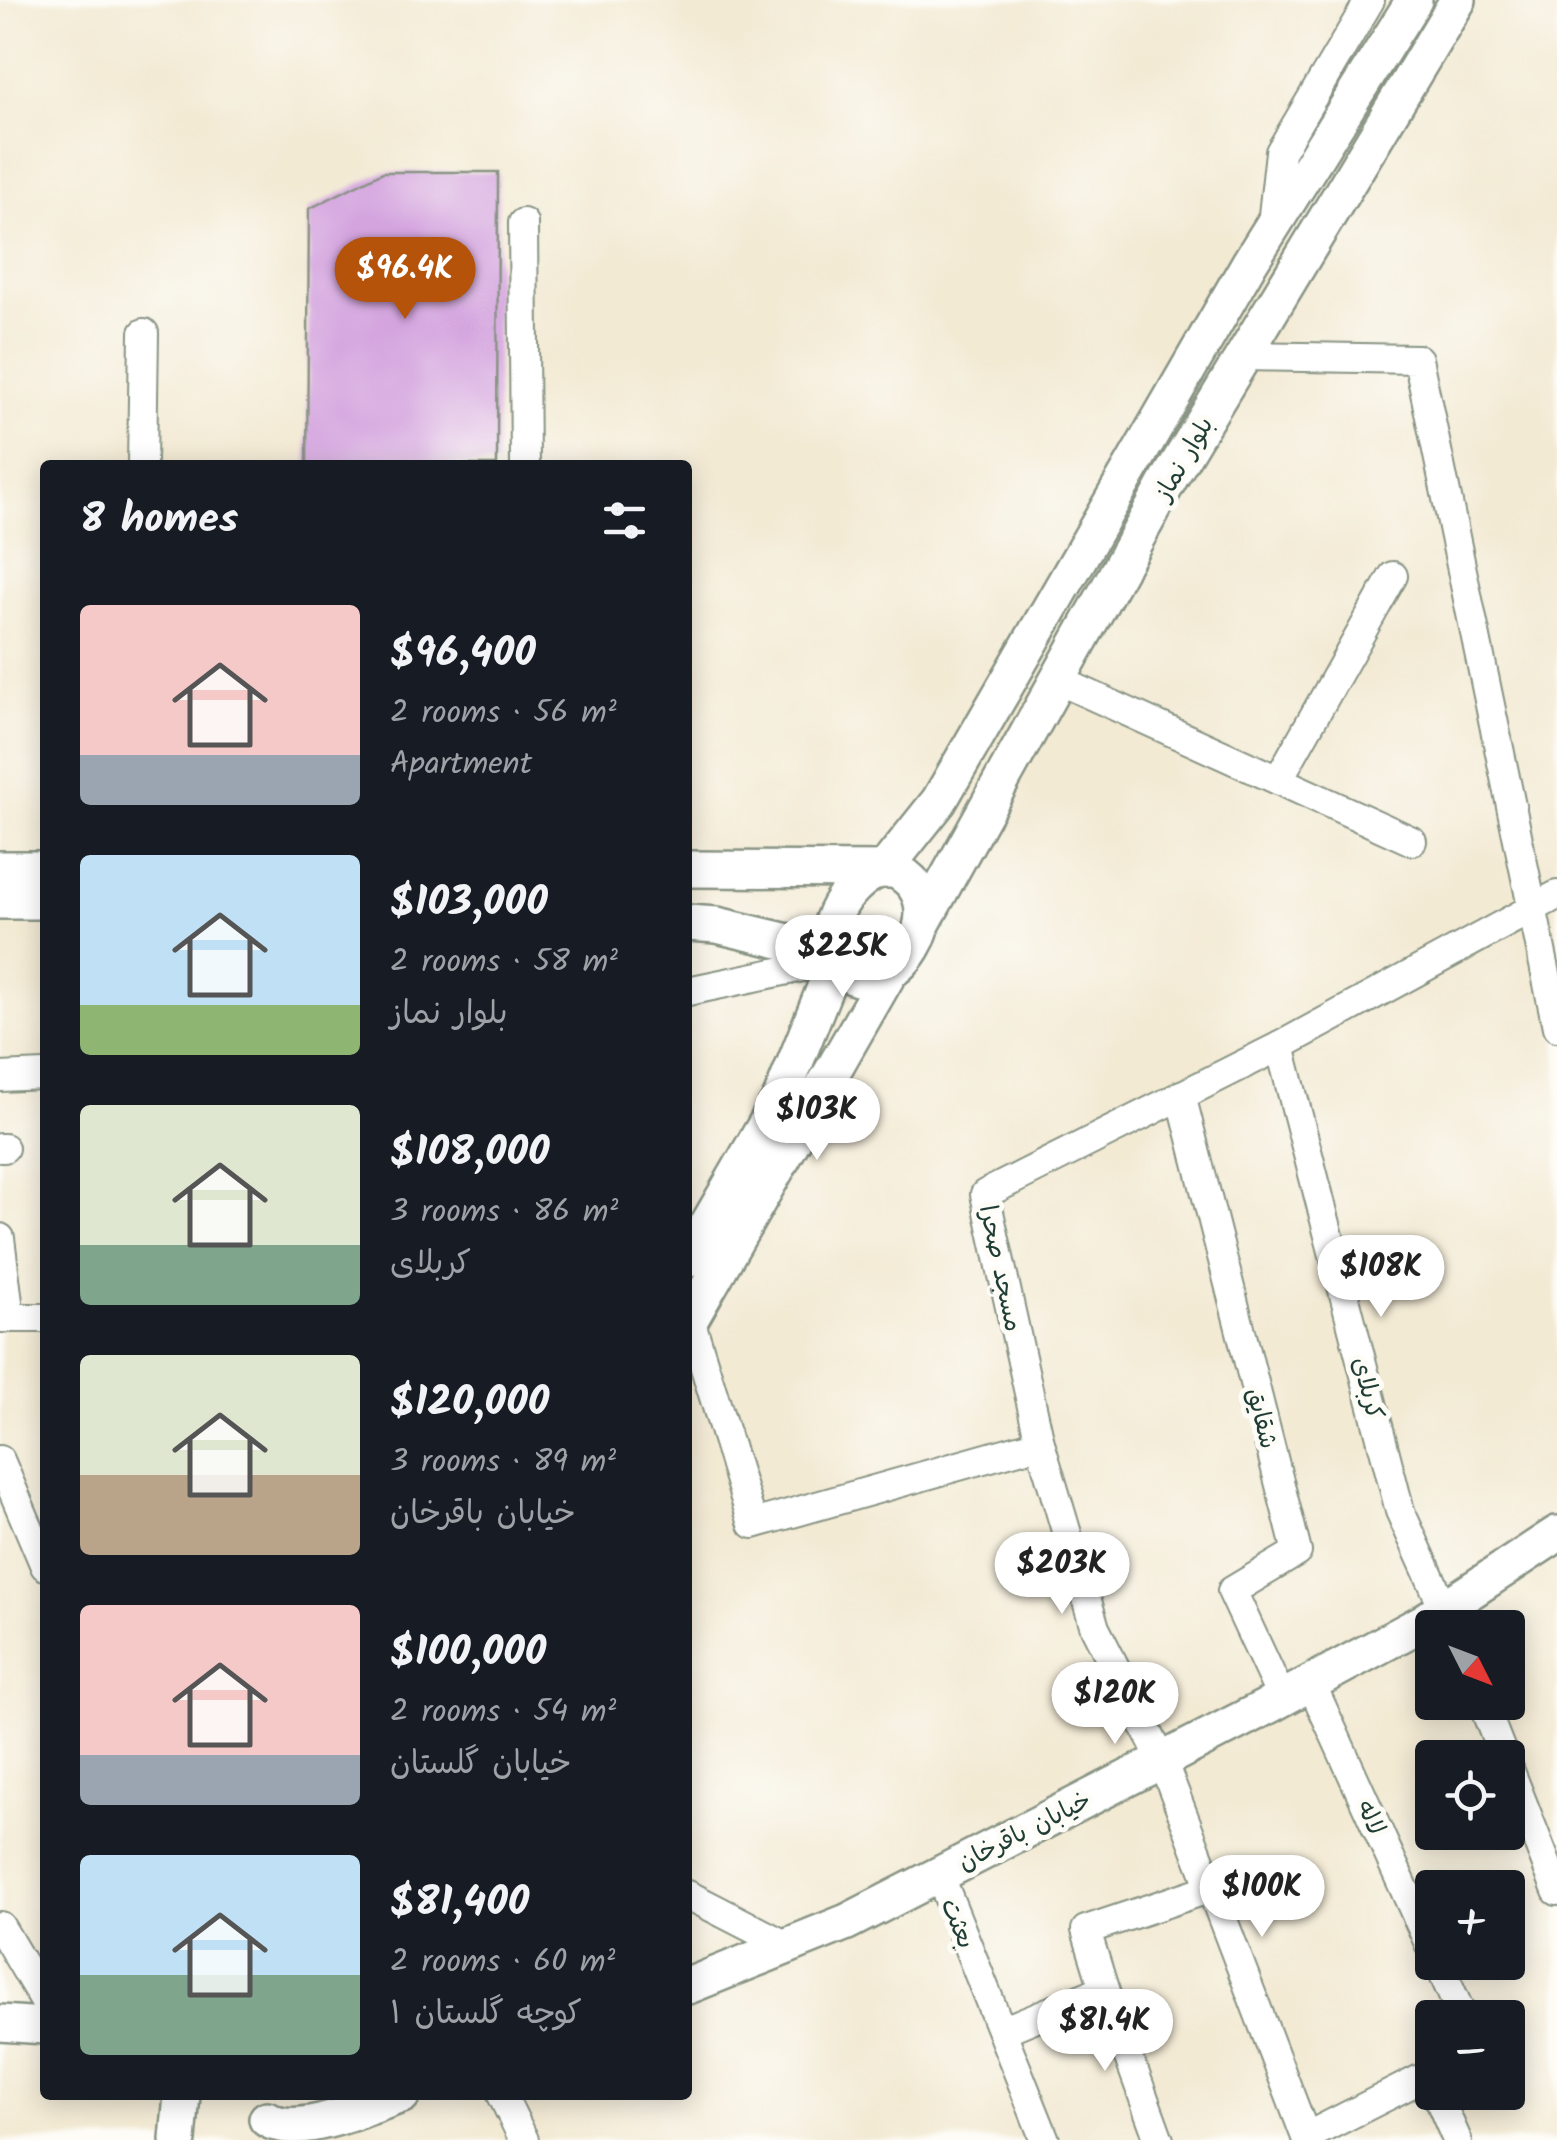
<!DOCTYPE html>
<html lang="en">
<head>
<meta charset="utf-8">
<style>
  body { margin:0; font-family:Kalam,"Playpen Sans Arabic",sans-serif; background:#242831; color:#f1f3f6; height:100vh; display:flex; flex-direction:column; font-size:38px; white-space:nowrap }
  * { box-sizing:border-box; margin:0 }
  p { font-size:32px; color:#9ea1a6 }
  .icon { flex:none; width:55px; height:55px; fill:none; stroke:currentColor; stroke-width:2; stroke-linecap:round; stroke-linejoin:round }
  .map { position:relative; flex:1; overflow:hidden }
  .drawer { position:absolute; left:40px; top:460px; width:652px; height:1640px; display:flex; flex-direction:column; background:#171b24; border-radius:10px; box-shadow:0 5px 25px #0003 }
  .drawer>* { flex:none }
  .needle { width:65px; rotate:132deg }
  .controls { position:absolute; left:1415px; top:1610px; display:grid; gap:20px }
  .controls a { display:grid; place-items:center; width:110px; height:110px; border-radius:10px; background:#171b24; box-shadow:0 5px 25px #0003; font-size:50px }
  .price { position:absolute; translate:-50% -85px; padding:0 22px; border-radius:35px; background:#fff; color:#222; font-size:32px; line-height:65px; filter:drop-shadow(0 2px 5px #0008) }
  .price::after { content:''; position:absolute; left:50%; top:60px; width:30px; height:22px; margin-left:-15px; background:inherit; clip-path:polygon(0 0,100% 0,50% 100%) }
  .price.selected { background:#b45309; color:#fff }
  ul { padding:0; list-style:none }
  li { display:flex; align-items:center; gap:30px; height:250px; padding:0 40px }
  li span { display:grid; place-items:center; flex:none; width:280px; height:200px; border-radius:10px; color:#555 }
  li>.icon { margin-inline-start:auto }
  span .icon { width:120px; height:120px; fill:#fffc; stroke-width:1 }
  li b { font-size:42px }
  h2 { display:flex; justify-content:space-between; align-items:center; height:120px; padding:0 40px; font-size:42px }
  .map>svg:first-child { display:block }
  .building { fill:#d4a4df }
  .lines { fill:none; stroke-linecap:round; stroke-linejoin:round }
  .minor-casing { stroke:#899484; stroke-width:32 }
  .major-casing { stroke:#899484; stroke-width:40 }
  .minor { stroke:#fff; stroke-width:28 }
  .major { stroke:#fff; stroke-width:35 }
  .labels { text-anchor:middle; stroke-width:10; stroke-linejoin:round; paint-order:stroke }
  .street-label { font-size:25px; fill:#1f3d34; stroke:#fdfcf7 }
</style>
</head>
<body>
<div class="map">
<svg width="1557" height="2140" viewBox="0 0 1557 2140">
  <rect width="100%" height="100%" fill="#fdfcf7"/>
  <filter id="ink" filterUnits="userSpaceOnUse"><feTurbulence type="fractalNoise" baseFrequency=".01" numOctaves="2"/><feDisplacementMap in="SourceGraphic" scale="20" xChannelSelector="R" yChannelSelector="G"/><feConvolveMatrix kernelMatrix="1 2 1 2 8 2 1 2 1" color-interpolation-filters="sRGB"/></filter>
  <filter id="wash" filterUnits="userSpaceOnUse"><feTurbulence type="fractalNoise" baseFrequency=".0048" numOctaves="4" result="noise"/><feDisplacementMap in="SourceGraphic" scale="40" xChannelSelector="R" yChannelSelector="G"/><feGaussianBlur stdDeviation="2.25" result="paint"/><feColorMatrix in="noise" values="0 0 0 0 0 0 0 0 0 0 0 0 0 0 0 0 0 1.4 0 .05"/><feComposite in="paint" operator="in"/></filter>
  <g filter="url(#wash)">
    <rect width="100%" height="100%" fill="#f3ead4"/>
    <g id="blocks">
      <path class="building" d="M383 172H498L497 465H307L309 209Z"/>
    </g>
  </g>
  <g filter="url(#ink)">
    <use href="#blocks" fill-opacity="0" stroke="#899484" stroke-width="2.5"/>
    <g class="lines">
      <g class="minor-casing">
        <g id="minor">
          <path d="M523 223 525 465"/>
          <path d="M1272 224 1280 152 1370 0"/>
          <path d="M1243 356 1418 359 1557 1027"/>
          <path d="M142 465 144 333"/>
          <path d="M1058 680 1412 841"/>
          <path d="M1278 780 1393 576"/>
          <path d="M688 991 836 960"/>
          <path d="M1280 1046 1400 1511 1453 1628"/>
          <path d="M0 1077 45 1075"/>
          <path d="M1181 1095 1297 1552 1232 1591 1282 1699"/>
          <path d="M0 1148H4"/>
          <path d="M0 1238 10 1318"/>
          <path d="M0 1318H45"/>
          <path d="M690 1319 753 1524 1040 1443 985 1194 1280 1046 1557 895"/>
          <path d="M1040 1443 1095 1628 1162 1760 1307 2140"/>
          <path d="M0 1460 45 1566"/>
          <path d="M1311 1683 1432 1950"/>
          <path d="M1482 1702 1504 1758"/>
          <path d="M1508 1766 1557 1891"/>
          <path d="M939 1874 1045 2140"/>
          <path d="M688 1895 787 1946"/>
          <path d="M0 1926 45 2002"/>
          <path d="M1438 1962 1463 2018"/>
          <path d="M1104 1989 1159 2140"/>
          <path d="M1002 2031 1104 1989 1086 1930 1211 1888"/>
          <path d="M1436 2092 1457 2140"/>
          <path d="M502 2095 524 2140"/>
          <path d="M1306 2137 1428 2075"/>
        </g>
      </g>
      <g class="major-casing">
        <g id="major">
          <path d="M0 869H45"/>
          <path d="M688 869 895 870C964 904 889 1009 845 971 808 940 845 883 879 870"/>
          <path d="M884 870 939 801 1250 262 1414 0"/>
          <path d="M0 901H45"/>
          <path d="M688 923 717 925 834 953"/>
          <path d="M922 924 1171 476 1458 0"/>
          <path d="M688 1259 781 1098 836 960"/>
          <path d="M688 1323 890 971"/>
          <path d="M688 1986 847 1922 1270 1705 1422 1623 1557 1534"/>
          <path d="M0 2023 45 2026"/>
          <path d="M267 2119C297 2139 369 2106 402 2095"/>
          <path d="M178 2140 182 2095"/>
        </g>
      </g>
      <use href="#minor" class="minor"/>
      <use href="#major" class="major"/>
    </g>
  </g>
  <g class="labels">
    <g class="street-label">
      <text transform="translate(1183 458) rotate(-60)" y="9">بلوار نماز</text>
      <text transform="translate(1002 1268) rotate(78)" y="9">مسجد صحرا</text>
      <text transform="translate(1369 1388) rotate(76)" y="9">کربلای</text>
      <text transform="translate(1263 1418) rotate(76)" y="9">شقایق</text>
      <text transform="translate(1372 1817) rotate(66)" y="9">لاله</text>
      <text transform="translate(1024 1830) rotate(-27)" y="9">خیابان باقرخان</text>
      <text transform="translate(959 1923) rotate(68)" y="9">بعثت</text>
    </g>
  </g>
</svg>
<div class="controls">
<a><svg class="needle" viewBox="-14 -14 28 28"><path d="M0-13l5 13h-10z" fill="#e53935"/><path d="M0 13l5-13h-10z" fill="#9ea1a6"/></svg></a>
<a><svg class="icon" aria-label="locate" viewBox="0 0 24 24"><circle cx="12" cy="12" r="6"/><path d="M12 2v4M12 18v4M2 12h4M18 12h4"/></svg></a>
<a>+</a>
<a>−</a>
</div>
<b class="price selected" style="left:405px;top:322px">$96.4K</b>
<b class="price" style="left:843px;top:1000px">$225K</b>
<b class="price" style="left:817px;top:1163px">$103K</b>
<b class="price" style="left:1381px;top:1320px">$108K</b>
<b class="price" style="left:1062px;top:1617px">$203K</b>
<b class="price" style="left:1115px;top:1747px">$120K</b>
<b class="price" style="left:1262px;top:1940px">$100K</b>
<b class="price" style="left:1105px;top:2074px">$81.4K</b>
<section class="drawer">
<h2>8 homes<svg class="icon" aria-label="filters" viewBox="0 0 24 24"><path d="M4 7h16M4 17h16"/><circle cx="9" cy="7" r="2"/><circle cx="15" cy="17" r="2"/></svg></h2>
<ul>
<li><span style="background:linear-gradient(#f6c9c9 75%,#9aa5b1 0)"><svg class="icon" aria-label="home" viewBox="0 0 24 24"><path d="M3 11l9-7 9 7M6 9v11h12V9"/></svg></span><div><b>$96,400</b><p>2 rooms · 56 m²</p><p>Apartment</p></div></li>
<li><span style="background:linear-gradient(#bfe0f5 75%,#8fb573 0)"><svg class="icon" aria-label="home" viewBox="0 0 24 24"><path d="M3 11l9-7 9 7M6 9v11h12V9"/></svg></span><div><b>$103,000</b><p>2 rooms · 58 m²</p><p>بلوار نماز</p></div></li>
<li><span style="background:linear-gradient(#dfe7d0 70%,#7fa58c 0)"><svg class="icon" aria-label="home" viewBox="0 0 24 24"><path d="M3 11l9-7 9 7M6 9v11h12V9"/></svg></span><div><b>$108,000</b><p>3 rooms · 86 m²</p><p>کربلای</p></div></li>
<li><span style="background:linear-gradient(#dfe7d0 60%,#b9a48a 0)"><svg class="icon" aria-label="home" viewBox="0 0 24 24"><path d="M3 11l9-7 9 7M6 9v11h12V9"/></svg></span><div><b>$120,000</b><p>3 rooms · 89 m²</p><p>خیابان باقرخان</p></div></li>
<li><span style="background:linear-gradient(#f6c9c9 75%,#9aa5b1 0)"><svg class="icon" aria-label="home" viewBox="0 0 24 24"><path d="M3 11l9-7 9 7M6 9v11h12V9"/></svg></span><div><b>$100,000</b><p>2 rooms · 54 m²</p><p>خیابان گلستان</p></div></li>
<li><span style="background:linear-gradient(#bfe0f5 60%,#7fa58c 0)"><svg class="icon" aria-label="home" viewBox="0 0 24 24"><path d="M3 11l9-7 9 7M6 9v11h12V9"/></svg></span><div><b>$81,400</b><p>2 rooms · 60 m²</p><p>کوچه گلستان ۱</p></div></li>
</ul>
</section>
</div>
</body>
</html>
